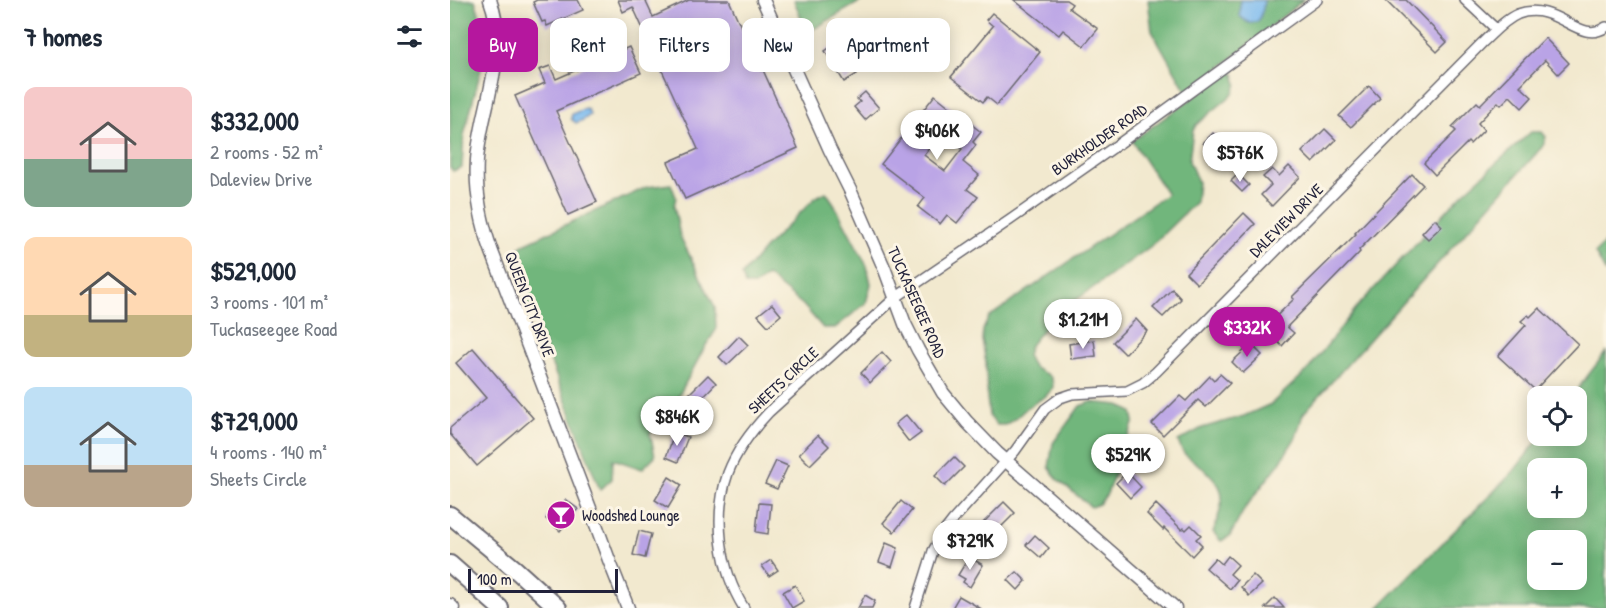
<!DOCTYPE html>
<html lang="en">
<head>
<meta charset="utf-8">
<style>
  body { margin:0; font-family:"Patrick Hand",sans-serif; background:#f2f2f3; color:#1f2937; height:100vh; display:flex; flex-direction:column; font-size:22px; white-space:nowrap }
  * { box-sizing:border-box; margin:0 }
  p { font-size:20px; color:#747a83 }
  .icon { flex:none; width:33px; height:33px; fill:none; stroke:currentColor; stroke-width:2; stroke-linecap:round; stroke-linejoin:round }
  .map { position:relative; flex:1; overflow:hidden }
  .panel { display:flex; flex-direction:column; background:#fff; width:450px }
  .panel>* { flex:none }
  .guide { position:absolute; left:18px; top:18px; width:570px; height:54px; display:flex; gap:12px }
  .fabs { position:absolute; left:1077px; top:386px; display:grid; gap:12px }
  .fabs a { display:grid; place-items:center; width:60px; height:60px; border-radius:12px; background:#fff; box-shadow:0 3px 15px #0003; font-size:30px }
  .scale { position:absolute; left:18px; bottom:15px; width:150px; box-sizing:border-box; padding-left:6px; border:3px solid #22223b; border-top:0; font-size:16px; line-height:21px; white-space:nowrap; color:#22223b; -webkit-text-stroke:4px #fcf5e5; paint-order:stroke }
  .price { position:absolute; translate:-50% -51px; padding:0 14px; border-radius:21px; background:#fff; color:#222; font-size:20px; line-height:39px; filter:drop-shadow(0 2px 3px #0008) }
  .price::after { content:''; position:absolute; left:50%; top:36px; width:18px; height:14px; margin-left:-9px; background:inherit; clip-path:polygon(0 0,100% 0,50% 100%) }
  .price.current { background:#b5179e; color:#fff }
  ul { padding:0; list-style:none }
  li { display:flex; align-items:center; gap:18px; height:150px; padding:0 24px }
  li span { display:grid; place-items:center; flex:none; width:168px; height:120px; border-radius:12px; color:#555 }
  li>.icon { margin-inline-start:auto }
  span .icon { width:72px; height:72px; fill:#fffc; stroke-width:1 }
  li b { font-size:26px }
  h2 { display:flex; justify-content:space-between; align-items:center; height:72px; padding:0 24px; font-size:26px }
  .pill { padding:0 21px; border-radius:12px; background:#fff; box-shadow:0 3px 15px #0003; font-size:21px; line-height:54px }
  .pill.current { background:#b5179e; color:#fff }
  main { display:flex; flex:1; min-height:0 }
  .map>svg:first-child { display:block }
  .forest { fill:#71b67b; stroke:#4a6c5b; stroke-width:1.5; fill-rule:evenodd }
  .water { fill:#7abaef; stroke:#4e6e95; stroke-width:1.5 }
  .building { fill:#b9a3e6; fill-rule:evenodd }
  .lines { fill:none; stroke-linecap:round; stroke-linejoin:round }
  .street-casing { stroke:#6b686f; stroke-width:12 }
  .secondary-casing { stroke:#6b686f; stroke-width:15 }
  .highway-casing { stroke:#6b686f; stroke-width:20 }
  .street { stroke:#fff; stroke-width:9 }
  .secondary { stroke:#fff; stroke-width:12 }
  .highway { stroke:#fff; stroke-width:16 }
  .labels { text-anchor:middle; stroke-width:6; stroke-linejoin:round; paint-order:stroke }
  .street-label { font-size:16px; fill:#22223b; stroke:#fcf5e5 }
  .poi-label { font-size:16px; fill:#22223b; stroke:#fcf5e5; text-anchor:start }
</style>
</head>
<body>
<main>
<section class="panel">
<h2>7 homes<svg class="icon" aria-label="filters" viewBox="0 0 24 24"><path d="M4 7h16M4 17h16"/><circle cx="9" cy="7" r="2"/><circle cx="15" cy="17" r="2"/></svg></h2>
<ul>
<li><span style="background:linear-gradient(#f6c9c9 60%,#7fa58c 0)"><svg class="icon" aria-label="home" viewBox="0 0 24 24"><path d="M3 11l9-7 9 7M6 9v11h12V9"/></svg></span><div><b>$332,000</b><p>2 rooms · 52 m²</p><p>Daleview Drive</p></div></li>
<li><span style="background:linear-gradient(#ffd9b3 65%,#c2b280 0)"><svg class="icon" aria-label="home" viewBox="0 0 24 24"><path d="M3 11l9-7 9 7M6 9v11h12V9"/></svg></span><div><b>$529,000</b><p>3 rooms · 101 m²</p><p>Tuckaseegee Road</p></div></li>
<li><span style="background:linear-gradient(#bfe0f5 65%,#b9a48a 0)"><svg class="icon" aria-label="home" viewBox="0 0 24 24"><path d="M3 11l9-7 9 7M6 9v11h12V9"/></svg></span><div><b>$729,000</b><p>4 rooms · 140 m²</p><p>Sheets Circle</p></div></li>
</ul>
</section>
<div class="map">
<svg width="1156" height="608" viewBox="0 0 1156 608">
  <rect width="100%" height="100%" fill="#fcf5e5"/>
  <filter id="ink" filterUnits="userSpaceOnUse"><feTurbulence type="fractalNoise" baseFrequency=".0167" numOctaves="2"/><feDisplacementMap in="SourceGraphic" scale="12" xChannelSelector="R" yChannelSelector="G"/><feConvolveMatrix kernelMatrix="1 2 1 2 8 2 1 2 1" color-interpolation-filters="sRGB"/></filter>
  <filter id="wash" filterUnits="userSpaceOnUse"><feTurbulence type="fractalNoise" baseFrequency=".008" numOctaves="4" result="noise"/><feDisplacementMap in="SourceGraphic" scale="24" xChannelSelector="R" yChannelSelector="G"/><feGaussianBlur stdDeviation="1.35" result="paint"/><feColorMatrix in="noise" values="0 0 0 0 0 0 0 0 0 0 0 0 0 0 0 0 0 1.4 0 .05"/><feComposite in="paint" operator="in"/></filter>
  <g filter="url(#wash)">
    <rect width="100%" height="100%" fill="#f2e9cf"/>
    <g class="forest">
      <path d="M0 0H25L33 26 35 54 14 135 12 167 3 171 0 167Z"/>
      <path d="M344 0H413L357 33Z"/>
      <path d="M698 0H853L738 94 702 31Z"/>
      <path d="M780 71 784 74 787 84 783 94 746 125 743 131 739 161 748 182 746 202 701 246 604 316 580 345 577 355C579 359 581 365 585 368 595 376 603 371 603 388L596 396 578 407 566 418 555 425H547L539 416 537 397 536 363 532 340 533 330 539 317 717 194 682 141Z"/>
      <path d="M1081 132H1092L1096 137 1093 146 853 414 846 437 829 464 795 508 780 536 771 541 763 532C776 495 778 487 745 462 735 455 732 453 728 441L752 428 794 416 821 404 857 371 907 307 1013 193Z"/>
      <path d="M221 184 226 197 224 206 230 236 265 307 266 330 256 345 228 397 200 433 205 456 192 469 163 459 162 479 150 490 63 264 65 252 74 244 197 187Z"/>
      <path d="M376 192 383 202 417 266 421 284 416 303 385 328H373L353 305 317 276 305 285H295L292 275 314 249 366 197Z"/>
      <path d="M1156 242V273L1145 253Z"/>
      <path d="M1156 352V608H928L1063 472 1092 435H1126V396H1122ZM1088 468H1126V507H1088ZM1088 540H1126V579H1088Z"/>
      <path d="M641 402 669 405 682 412 684 421 657 494 649 504 641 507 607 479 599 467 603 443 630 406Z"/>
    </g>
    <g class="water">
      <path d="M790 0H814L813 9 809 20C800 26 798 23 790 16Z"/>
      <path d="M134 109 138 110 140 115 133 120 126 123 121 119 122 114Z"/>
    </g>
    <g id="blocks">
      <g class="building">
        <path d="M87 0H128L133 10 97 26 95 21 92 22 83 2Z"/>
        <path d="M168 0H199L196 2 203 17 239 0H279L311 71 313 70 348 148 235 199 218 162 248 149 183 7 173 12Z"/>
        <path d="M564 0H616L622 4 619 8 648 29 634 46 613 30 609 35Z"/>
        <path d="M935 0H956L997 42 987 52Z"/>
        <path d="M542 13 590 52 547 105 537 97 533 102 501 77 543 26 536 20Z"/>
        <path d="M1095 38 1119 63 1108 74 1095 60 1070 86 1082 97 1072 108 1060 96 1051 105 1048 102 1028 123 1034 130 1020 144 1018 142 985 175 974 163 1006 131 1002 127 1027 102 1030 105Z"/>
        <path d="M387 43 407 74 394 82 375 51Z"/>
        <path d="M179 47 191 73 106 111 147 202 118 215 65 96 95 83 89 70 100 66 106 79Z"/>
        <path d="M919 86 930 98 901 127 889 116Z"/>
        <path d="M415 92 429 108 415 120 404 107 410 102 407 99Z"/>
        <path d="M485 95 531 132 523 142 526 145 513 162 529 175 517 189 528 197 507 223 497 215 490 224 468 207 475 198 431 164ZM491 133 512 149 495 171 474 155Z"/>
        <path d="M875 129 886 140 863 163 852 152Z"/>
        <path d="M763 133 778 148 768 158 753 143Z"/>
        <path d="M839 166 850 177 822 206 811 195 821 185 813 177 822 169 829 176Z"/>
        <path d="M788 174 799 185 792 192 781 181Z"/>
        <path d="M962 174 973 185 909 250 910 252 837 327 844 333 832 346 814 328 844 299 842 297 906 234 905 233Z"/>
        <path d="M794 213 805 224 747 284 736 273Z"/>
        <path d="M985 219 992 226 978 239 972 233Z"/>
        <path d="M722 289 731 299 713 317 703 308Z"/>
        <path d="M322 304 331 315 318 326 308 315Z"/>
        <path d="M1089 308 1128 344 1085 390 1048 356 1076 325 1071 321 1078 315 1080 317Z"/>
        <path d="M686 319 697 331 675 354 663 342Z"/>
        <path d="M289 336 298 345 277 365 269 357Z"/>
        <path d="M644 340 646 356 621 359 619 344Z"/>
        <path d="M801 344 812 355 793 373 782 362Z"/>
        <path d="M23 348 83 418 27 466 0 434V428L36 398 6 363Z"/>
        <path d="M432 352 441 362 420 383 411 373Z"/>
        <path d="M770 374 780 383 756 407 748 400 713 435 702 424 730 396 736 401 760 376 764 380Z"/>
        <path d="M258 375 266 383 246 404 238 395Z"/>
        <path d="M456 415 471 433 459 442 445 424Z"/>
        <path d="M225 432 238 437 228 462 216 457Z"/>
        <path d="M368 435 379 446 360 465 349 454Z"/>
        <path d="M504 457 514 467 495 486 485 476Z"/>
        <path d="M326 461 338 466 327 489 315 484Z"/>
        <path d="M677 472 691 487 680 498 666 483Z"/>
        <path d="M219 477 232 485 218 508 205 500Z"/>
        <path d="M116 500 128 509 110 531 96 519 104 509 107 510Z"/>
        <path d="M451 501 462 510 444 532 433 523Z"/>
        <path d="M554 502 565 513 544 534 533 523Z"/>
        <path d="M309 503 321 504 318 534 306 532Z"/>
        <path d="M706 504 732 530 734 528 736 530 741 525 751 535 746 539 752 545 742 556 714 528 713 530 697 514Z"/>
        <path d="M189 531 201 534 195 558 183 555Z"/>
        <path d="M585 535 599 548 591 558 576 545Z"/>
        <path d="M436 543 448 548 442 567 429 562Z"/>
        <path d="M778 556 788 565 780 574 787 580 780 589 756 568 765 558 772 564Z"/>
        <path d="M519 557 533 565 520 587 513 582 515 579 508 575Z"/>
        <path d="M321 560 328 570 319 576 312 566Z"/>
        <path d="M567 572 576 581 568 590 558 580Z"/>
        <path d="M803 575 812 584 799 596 791 587Z"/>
        <path d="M345 585 354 601 342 608 333 592Z"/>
        <path d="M415 595 425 601 422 608H408Z"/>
        <path d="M509 596 530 608H502Z"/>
        <path d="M825 598 834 608H815Z"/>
      </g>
    </g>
  </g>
  <g filter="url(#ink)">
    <use href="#blocks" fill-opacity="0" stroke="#6b686f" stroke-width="1.5"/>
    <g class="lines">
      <g class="street-casing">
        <g id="street">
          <path d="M1015 0 1046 29"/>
          <path d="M294 608C270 570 263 516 278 473 287 449 302 430 319 412L445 298 560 220 670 143 867 0"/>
          <path d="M465 608 483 551 493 533 503 520 565 451 595 409 610 398 622 394 677 391 693 383 706 372 1032 43C1043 33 1054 20 1068 14 1107 0 1129 46 1156 27"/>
        </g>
      </g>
      <g class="secondary-casing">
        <g id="secondary">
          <path d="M40 0C60 52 31 107 27 160 25 191 31 222 42 252L141 511 159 560 178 608"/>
          <path d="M313 0 380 150 401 192 435 270 455 324 468 350 493 393 517 422 547 453 725 608"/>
          <path d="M0 605 3 608"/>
        </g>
      </g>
      <g class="highway-casing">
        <g id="highway">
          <path d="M0 515 65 569 108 608"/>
          <path d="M0 564 50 608"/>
        </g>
      </g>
      <use href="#street" class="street"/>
      <use href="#secondary" class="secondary"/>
      <use href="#highway" class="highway"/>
    </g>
  </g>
  <defs>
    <g id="bar-disc" transform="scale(1.5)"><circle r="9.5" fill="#b5179e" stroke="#fcf5e5"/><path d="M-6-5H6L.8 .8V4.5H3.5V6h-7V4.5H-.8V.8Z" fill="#fff"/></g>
  </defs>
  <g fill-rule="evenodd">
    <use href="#bar-disc" x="111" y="515"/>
  </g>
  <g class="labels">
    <g class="street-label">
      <text transform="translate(649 139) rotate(-35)" y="6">BURKHOLDER ROAD</text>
      <text transform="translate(836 220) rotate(-45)" y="6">DALEVIEW DRIVE</text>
      <text transform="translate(467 302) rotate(66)" y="6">TUCKASEEGEE ROAD</text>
      <text transform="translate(80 304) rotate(69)" y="6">QUEEN CITY DRIVE</text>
      <text transform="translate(333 380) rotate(-43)" y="6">SHEETS CIRCLE</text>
    </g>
    <g class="poi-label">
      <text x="132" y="521">Woodshed Lounge</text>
    </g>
  </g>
</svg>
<div class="fabs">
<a><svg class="icon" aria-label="locate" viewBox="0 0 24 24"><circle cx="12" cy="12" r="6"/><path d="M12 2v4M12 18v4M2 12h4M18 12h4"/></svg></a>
<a>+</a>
<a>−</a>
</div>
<div class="scale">100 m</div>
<b class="price" style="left:487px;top:161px">$406K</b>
<b class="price" style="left:790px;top:183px">$576K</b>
<b class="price" style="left:633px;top:350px">$1.21M</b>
<b class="price current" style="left:797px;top:358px">$332K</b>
<b class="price" style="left:227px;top:447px">$846K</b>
<b class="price" style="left:678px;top:485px">$529K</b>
<b class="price" style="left:520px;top:571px">$729K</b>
<div class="guide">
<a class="pill current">Buy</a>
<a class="pill">Rent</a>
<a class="pill">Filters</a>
<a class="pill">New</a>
<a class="pill">Apartment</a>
</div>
</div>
</main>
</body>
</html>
